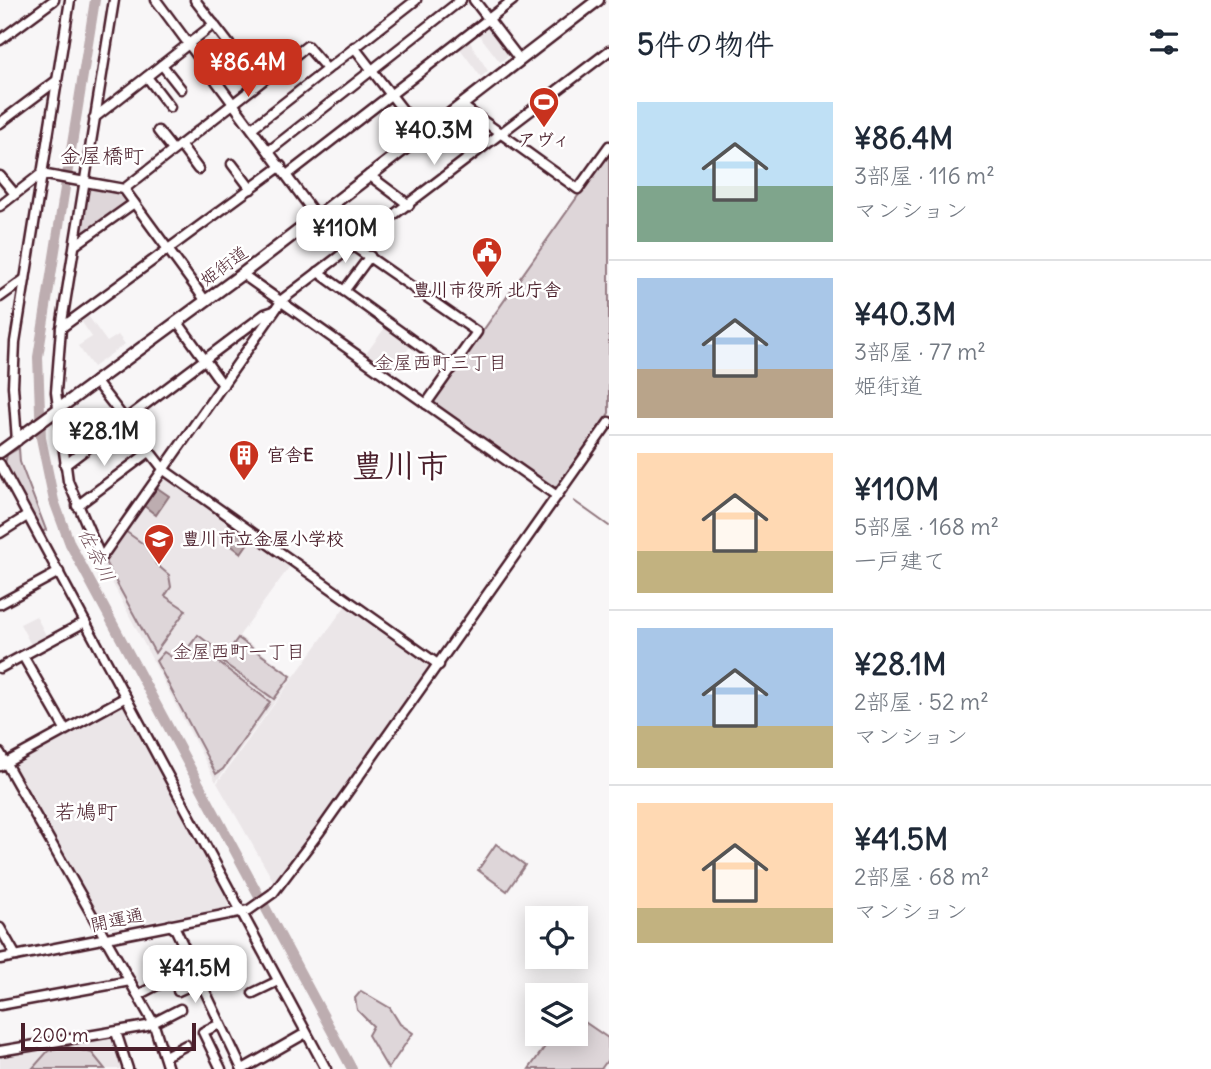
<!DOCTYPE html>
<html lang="ja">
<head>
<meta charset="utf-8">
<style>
  body { margin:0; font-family:Delius,"Klee One",sans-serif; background:#f2f2f3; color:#1f2937; height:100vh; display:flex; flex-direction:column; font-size:26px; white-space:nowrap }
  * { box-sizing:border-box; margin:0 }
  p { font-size:23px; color:#747a83 }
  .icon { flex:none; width:38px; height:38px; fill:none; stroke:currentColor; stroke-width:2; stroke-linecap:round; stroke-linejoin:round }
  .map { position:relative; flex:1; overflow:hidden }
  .drawer { display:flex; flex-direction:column; background:#fff; width:602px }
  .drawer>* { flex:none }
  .tools { position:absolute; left:525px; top:906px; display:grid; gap:14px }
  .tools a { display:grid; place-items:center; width:63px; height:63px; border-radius:0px; background:#fff; box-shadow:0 4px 18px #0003; font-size:35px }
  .scale { position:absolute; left:21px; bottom:18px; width:175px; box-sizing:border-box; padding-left:7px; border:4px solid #4a1f2b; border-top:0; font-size:19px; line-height:24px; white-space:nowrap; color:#4a1f2b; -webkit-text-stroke:5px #fff; paint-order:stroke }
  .price { position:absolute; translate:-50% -60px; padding:0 16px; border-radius:14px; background:#fff; color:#222; font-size:23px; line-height:46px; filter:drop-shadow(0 2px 4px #0008) }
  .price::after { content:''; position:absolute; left:50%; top:42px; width:21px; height:16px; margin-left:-10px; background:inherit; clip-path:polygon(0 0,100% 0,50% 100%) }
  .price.current { background:#c8321e; color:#fff }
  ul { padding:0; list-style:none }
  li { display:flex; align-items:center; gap:21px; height:175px; padding:0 28px }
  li+li { border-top:2px solid #e0e1e3 }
  li span { display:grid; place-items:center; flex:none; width:196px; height:140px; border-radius:0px; color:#555 }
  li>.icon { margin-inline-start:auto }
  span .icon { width:84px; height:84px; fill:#fffc; stroke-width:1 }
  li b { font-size:30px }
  h2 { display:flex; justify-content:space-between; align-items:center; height:84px; padding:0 28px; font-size:30px }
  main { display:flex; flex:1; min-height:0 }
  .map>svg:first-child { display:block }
  .built { fill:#ebe6e8 }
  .green { fill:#ded6d9; stroke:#947a82; stroke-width:2 }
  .water { fill:#bdadb0; stroke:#8f747b; stroke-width:2 }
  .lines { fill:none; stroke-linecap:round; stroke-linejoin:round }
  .stream { stroke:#8f747b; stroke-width:2 }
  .river { stroke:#bdadb0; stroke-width:10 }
  .minor-casing { stroke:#4a1f2b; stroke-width:13 }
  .major-casing { stroke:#4a1f2b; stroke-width:15 }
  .minor { stroke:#fff; stroke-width:8 }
  .major { stroke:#fff; stroke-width:10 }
  .labels { text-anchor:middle; stroke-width:5; stroke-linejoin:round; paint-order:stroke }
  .poi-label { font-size:18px; font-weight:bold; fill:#4a1f2b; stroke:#fff }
  .street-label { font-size:18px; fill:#4a1f2b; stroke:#fff }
  .neighbourhood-label { font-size:19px; fill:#4a1f2b; stroke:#fff }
  .water-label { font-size:19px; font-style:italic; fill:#72515a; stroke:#fff }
  .quarter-label { font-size:21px; fill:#4a1f2b; stroke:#fff }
  .town-label { font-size:32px; font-weight:bold; fill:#4a1f2b; stroke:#fff }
</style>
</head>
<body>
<main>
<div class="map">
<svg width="609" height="1069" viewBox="0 0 609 1069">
  <rect width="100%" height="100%" fill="#f8f6f7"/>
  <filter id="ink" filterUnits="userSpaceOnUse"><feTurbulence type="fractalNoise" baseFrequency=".0143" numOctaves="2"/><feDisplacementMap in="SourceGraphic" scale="14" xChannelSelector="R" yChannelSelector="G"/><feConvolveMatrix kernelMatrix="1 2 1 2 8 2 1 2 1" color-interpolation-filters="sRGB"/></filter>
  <g filter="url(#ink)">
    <g class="built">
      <path d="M489 23 512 53 500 62 477 32Z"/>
      <path d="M468 39 488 71 481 77 458 46Z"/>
      <path d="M86 313 107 342 118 335 125 344 93 367 78 346 92 337 79 318Z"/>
      <path d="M387 325 413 343 390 373 365 355Z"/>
      <path d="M160 475 290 566 239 636 294 676 216 782 101 561Z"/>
      <path d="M346 605 431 663 275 884 217 783Z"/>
      <path d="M36 616 48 639 32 647 20 624Z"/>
      <path d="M119 703 124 704 229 904 227 908 106 929 11 762Z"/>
      <path d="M112 1035 121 1069H0V1054Z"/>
    </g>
    <g class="green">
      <path d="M609 152V413L556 488 432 403Z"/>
      <path d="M88 185 122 191 129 201 81 238Z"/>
      <path d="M19 448 20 462 46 530 42 532 5 463 7 455Z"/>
      <path d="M125 531 152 550 156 564 169 575 171 587 165 596 186 610 155 653 104 560Z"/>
      <path d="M198 635 219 651 214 659 270 702 223 769 216 774 156 661 164 652 178 661Z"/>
      <path d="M238 638 291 676 274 699 221 661Z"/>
      <path d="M496 844 525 865 507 891 478 870Z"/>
      <path d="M361 991 390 1008 400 1024 413 1033 388 1069 368 1035 373 1026 357 1010 355 998Z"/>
      <path d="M576 1016 608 1038 609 1058 601 1069H529L554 1034H576Z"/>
      <path d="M64 1046 92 1053 105 1069H32L48 1051Z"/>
    </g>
    <g class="water">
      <path d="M156 487 169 496 156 515 143 505Z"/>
      <path d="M233 528 250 540 241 553 224 540Z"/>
    </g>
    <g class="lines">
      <path class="stream" d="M574 501 609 526"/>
      <path class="river" d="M95 0 38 357 41 438 54 501 70 544 352 1069"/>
      <g class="minor-casing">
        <g id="minor">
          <path d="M114 0 61 328 56 392 68 481 101 558 283 299 609 51"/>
          <path d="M156 0 323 225 477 332 426 404"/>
          <path d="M195 0 259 83"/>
          <path d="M474 0 520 60"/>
          <path d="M0 40 54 0"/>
          <path d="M354 47 422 135"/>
          <path d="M162 65 181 89"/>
          <path d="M147 77 170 107"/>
          <path d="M461 105 578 189 609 146"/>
          <path d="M94 118 214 24"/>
          <path d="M0 123 56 81"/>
          <path d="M252 128 416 0"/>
          <path d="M158 131 173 150"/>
          <path d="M180 145 198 169"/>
          <path d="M269 151 461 0"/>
          <path d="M232 164 251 189"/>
          <path d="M287 175 513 0"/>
          <path d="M369 175 409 205"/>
          <path d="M0 176 15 194"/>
          <path d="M124 189 307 46 327 69"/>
          <path d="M0 206 41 174 124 189 205 300"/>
          <path d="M75 245 134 203"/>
          <path d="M318 272 452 369"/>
          <path d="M242 274 557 496"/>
          <path d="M344 291 370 256"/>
          <path d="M0 297 25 279"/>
          <path d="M177 321 223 385"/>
          <path d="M61 328 281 166"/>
          <path d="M95 381 164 470 439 665"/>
          <path d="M17 441 13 386 15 342 70 0"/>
          <path d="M0 464 326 1069"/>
          <path d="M65 465 265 314 274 311"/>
          <path d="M77 506 149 452"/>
          <path d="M0 533 27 516"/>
          <path d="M0 604 59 572"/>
          <path d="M23 656 65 729"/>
          <path d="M0 668 85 622"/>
          <path d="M0 753 153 1022 168 1069"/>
          <path d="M0 766 126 697"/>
          <path d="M170 925 176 930 242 1069"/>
          <path d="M0 928 16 956"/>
          <path d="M0 959 249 910 273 893 320 831 609 422"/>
          <path d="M178 991 200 981"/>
          <path d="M253 993 278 981"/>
          <path d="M138 995 163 982"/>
          <path d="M0 1005 130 981"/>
          <path d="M220 1024 203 1032 221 1069"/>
          <path d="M116 1032 128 1069"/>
          <path d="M0 1051 147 1026 180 1009"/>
          <path d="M165 1056 186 1045"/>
          <path d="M243 1069 306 1033"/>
        </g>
      </g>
      <g class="major-casing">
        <path id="major" d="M0 452 242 274 598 0"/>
      </g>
      <use href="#minor" class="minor"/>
      <use href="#major" class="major"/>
    </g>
  </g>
  <defs>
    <g id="stadium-pin" transform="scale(1.575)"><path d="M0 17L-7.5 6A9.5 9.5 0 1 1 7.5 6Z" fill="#c8321e" stroke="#fff"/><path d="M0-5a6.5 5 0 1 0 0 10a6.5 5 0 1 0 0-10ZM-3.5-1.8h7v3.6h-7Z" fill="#fff"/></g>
    <g id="civic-pin" transform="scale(1.575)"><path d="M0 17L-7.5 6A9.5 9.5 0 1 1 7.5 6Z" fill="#c8321e" stroke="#fff"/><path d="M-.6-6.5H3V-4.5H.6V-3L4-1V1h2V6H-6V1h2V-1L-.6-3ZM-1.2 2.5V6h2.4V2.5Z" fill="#fff"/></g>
    <g id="building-pin" transform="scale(1.575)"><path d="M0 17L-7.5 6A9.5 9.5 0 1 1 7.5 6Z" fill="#c8321e" stroke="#fff"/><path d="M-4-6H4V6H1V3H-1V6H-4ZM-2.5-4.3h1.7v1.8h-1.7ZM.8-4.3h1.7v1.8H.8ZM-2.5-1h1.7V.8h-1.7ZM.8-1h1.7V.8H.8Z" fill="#fff"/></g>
    <g id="school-pin" transform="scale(1.575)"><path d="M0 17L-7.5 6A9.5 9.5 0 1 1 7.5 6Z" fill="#c8321e" stroke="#fff"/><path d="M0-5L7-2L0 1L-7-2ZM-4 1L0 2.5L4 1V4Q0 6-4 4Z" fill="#fff"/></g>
  </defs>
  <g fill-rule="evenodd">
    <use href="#stadium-pin" x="544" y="102"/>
    <use href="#civic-pin" x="487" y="252"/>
    <use href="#building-pin" x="244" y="455"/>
    <use href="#school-pin" x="159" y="539"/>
  </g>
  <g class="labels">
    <g class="poi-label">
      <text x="544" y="146">アヴィ</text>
      <text x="487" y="296">豊川市役所 北庁舎</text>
      <text x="267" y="461" text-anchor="start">官舎E</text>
      <text x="182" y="545" text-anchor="start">豊川市立金屋小学校</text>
    </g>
    <g class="street-label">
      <text transform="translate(224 266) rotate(-36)" y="6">姫街道</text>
      <text transform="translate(117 920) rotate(-12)" y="6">開運通</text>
    </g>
    <g class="neighbourhood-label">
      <text x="441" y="369">金屋西町三丁目</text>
      <text x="239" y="658">金屋西町一丁目</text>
    </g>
    <g class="water-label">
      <text transform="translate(97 555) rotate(63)" y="7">佐奈川</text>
    </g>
    <g class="quarter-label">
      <text x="102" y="163">金屋橋町</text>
      <text x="86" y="819">若鳩町</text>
    </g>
    <g class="town-label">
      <text x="400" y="477">豊川市</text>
    </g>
  </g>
</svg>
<div class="tools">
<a><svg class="icon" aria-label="locate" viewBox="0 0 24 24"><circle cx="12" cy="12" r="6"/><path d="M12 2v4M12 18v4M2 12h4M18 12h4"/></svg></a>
<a><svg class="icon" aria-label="layers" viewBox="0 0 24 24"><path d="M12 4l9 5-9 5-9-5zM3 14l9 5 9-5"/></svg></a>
</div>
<div class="scale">200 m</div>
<b class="price current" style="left:248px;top:99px">¥86.4M</b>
<b class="price" style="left:434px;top:167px">¥40.3M</b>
<b class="price" style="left:345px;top:265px">¥110M</b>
<b class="price" style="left:104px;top:468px">¥28.1M</b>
<b class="price" style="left:195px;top:1005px">¥41.5M</b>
</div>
<section class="drawer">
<h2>5件の物件<svg class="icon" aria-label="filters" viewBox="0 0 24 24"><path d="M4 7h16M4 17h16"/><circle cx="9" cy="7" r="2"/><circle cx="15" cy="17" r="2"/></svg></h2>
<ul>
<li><span style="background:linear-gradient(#bfe0f5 60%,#7fa58c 0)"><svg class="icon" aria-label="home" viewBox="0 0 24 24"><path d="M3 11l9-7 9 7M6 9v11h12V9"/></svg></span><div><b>¥86.4M</b><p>3部屋 · 116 m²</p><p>マンション</p></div></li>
<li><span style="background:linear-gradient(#a9c7e8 65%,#b9a48a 0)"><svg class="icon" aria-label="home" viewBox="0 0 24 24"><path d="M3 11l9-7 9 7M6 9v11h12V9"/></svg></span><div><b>¥40.3M</b><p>3部屋 · 77 m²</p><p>姫街道</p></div></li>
<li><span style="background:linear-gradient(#ffd9b3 70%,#c2b280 0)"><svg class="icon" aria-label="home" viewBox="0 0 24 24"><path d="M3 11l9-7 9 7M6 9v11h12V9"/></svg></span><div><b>¥110M</b><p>5部屋 · 168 m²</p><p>一戸建て</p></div></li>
<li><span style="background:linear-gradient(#a9c7e8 70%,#c2b280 0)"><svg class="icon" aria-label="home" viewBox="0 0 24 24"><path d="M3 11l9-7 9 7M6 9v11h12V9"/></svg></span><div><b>¥28.1M</b><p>2部屋 · 52 m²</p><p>マンション</p></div></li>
<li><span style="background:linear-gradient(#ffd9b3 75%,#c2b280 0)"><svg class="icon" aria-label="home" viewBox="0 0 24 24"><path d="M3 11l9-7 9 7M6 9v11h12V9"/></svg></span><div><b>¥41.5M</b><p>2部屋 · 68 m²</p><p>マンション</p></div></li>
</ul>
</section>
</main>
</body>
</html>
